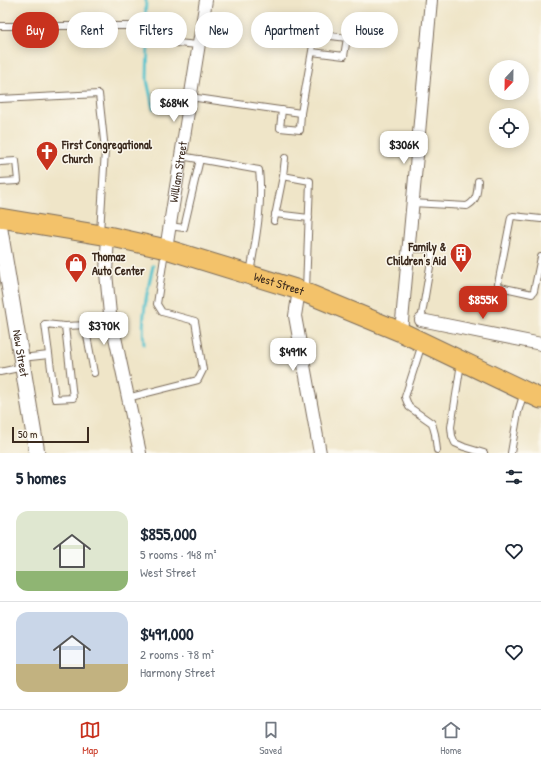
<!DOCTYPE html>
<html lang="en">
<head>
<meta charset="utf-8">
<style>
  body { margin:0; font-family:"Patrick Hand",sans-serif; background:#f2f2f3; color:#1f2937; height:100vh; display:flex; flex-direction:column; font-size:15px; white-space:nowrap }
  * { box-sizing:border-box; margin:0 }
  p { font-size:13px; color:#747a83 }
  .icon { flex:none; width:22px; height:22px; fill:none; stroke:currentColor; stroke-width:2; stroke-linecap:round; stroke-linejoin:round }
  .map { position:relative; height:453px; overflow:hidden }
  .details { display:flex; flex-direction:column; background:#fff; flex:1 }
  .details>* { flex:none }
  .top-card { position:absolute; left:12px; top:12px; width:517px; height:36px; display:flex; gap:8px }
  .needle { width:26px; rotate:202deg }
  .tools { position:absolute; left:489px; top:60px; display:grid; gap:8px }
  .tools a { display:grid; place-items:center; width:40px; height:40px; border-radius:50%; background:#fff; box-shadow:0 2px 10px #0003; font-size:20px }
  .scale { position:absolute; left:12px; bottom:10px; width:77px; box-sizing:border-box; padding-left:4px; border:2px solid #3b2a1e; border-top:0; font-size:11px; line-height:14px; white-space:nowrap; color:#3b2a1e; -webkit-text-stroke:3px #fbf7ec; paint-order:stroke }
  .price { position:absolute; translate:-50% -34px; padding:0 9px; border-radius:8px; background:#fff; color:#222; font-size:13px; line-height:26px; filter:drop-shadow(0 1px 2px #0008) }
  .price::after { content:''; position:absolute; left:50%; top:24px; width:12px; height:9px; margin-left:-6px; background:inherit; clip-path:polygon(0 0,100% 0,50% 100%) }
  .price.current { background:#c8321e; color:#fff }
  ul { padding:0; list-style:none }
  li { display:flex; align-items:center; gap:12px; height:100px; padding:0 16px }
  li+li { border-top:1px solid #e0e1e3 }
  li span { display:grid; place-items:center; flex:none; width:112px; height:80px; border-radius:12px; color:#555 }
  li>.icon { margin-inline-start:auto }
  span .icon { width:48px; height:48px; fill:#fffc; stroke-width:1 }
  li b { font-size:17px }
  h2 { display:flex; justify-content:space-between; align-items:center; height:48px; padding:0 16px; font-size:17px }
  .pill { padding:0 14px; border-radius:18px; background:#fff; box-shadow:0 2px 10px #0003; font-size:14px; line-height:36px }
  .pill.current { background:#c8321e; color:#fff }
  .menu { display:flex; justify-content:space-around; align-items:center; height:56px; border-top:1px solid #e0e1e3; background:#fff; font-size:11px; color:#747a83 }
  .menu a { display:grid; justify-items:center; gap:2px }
  .menu .current { color:#c8321e }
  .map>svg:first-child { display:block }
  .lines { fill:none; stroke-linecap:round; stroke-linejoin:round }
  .stream { stroke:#56c3cd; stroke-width:3 }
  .service-casing { stroke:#7a6b5a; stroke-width:8 }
  .minor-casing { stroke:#7a6b5a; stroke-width:14 }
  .tertiary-casing { stroke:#7a6b5a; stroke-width:17 }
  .primary-casing { stroke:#7a6b5a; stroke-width:21 }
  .service { stroke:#fff; stroke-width:6 }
  .minor { stroke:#fff; stroke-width:12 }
  .tertiary { stroke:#fff; stroke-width:15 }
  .primary { stroke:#f3c26a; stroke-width:19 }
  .labels { text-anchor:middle; stroke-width:3; stroke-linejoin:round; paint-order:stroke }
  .poi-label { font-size:12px; font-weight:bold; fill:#3b2a1e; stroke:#fbf7ec; text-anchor:start }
  .street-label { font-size:12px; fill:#3b2a1e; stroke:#fbf7ec }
</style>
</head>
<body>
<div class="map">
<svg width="541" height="453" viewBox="0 0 541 453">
  <rect width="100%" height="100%" fill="#fbf7ec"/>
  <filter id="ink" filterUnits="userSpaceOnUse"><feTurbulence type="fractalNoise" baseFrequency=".025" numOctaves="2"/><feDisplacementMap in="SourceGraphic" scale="8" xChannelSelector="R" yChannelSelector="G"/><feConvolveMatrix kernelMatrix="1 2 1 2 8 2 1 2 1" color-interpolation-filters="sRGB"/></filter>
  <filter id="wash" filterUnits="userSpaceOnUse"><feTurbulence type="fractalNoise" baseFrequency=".012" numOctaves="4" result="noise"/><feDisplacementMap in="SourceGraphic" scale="16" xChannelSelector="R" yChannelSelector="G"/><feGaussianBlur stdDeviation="0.9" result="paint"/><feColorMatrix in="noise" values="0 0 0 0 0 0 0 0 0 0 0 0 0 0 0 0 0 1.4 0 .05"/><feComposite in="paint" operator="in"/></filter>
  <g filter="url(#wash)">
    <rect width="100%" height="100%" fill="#efe5c8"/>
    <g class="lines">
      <g class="stream">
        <path d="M146 0 145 23 148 42 147 80 153 108"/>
        <path d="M144 344C141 317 147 292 153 266"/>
      </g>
    </g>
  </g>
  <g filter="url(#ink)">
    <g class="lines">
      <g class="service-casing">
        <g id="service">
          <path d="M0 26H129"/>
          <path d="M156 41 198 45"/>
          <path d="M190 97 301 113 315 34 347 38 344 56 312 52"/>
          <path d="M0 99 99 94 105 150 100 233"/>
          <path d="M282 110 280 128 300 130 301 113"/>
          <path d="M181 156 259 170C263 204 256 239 250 273"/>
          <path d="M0 162 16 161 18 181 0 182"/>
          <path d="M283 176 285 158"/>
          <path d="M412 203 467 206C478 200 477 192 478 181"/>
          <path d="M275 214 309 218"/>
          <path d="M541 219 513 216 511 217 498 284 500 287 532 294 534 291 541 257"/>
          <path d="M274 221 283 176 310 181 306 290"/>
          <path d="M169 226 184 228 200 159"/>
          <path d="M409 249H433L421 320"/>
          <path d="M85 325 94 373"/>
          <path d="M65 326 73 398 55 399 45 324 65 326 112 324"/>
          <path d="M422 344 405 397 409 407 432 423 435 434 437 450"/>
          <path d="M21 358 49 355"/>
          <path d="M461 363 451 427 452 436 455 443 464 447 484 453"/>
          <path d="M0 372 23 367"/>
          <path d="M127 398 198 380 203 370 195 321 162 312 157 304 165 251"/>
          <path d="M511 453 518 412 524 392"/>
        </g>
      </g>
      <g class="minor-casing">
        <g id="minor">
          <path d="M108 236 106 273 110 314 140 453"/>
          <path id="s1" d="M166 249 206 0"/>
          <path d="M299 290 295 316 320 453"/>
          <path d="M421 320 541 344"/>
          <path d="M401 332 431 0"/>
        </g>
      </g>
      <g class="tertiary-casing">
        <g id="tertiary">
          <path id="s2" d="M0 230 37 453"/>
        </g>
      </g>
      <g class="primary-casing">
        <g id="primary">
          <path id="s3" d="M0 218 108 236 166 249 299 290 401 332 541 399"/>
        </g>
      </g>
      <use href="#service" class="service"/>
      <use href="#minor" class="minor"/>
      <use href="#tertiary" class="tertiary"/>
      <use href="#primary" class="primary"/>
    </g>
  </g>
  <defs>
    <g id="church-pin" transform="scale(1.15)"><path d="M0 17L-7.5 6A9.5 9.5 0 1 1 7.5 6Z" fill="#c8321e" stroke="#fbf7ec"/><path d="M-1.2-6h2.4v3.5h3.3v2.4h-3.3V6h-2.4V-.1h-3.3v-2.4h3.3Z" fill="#fff"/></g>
    <g id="building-pin" transform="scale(1.15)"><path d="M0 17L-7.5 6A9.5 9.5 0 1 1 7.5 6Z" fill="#c8321e" stroke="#fbf7ec"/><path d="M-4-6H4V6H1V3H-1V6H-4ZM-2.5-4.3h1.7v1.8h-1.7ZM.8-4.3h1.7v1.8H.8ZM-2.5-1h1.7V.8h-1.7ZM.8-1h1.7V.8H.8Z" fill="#fff"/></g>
    <g id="shop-pin" transform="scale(1.15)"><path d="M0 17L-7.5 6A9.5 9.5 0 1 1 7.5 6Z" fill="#c8321e" stroke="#fbf7ec"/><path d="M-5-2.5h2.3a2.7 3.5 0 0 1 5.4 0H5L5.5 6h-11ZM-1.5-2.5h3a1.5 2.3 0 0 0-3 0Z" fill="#fff"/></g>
  </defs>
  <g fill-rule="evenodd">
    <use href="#church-pin" x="47" y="152"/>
    <use href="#building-pin" x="461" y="254"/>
    <use href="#shop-pin" x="76" y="264"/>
  </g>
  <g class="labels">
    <g class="poi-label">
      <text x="62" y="149">First Congregational<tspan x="62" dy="14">Church</tspan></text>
      <text x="446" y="251" text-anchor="end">Family &amp;<tspan x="446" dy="14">Children's Aid</tspan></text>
      <text x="92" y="261">Thomaz<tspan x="92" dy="14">Auto Center</tspan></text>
    </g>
    <g class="street-label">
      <text dy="4" stroke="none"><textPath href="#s1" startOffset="78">William Street</textPath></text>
      <text dy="4" stroke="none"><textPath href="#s3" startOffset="287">West Street</textPath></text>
      <text dy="4" stroke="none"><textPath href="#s2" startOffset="125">New Street</textPath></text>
    </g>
  </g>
</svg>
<div class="tools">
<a><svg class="needle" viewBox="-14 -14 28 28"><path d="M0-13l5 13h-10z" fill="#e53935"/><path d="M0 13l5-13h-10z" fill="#747a83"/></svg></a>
<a><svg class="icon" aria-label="locate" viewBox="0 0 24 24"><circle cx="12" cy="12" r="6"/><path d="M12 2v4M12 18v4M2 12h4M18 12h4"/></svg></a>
</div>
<div class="scale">50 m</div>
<b class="price" style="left:174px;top:123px">$684K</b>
<b class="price" style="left:404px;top:165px">$306K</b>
<b class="price current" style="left:483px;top:320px">$855K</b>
<b class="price" style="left:104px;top:346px">$370K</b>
<b class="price" style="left:293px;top:372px">$491K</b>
<div class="top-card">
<a class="pill current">Buy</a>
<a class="pill">Rent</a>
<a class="pill">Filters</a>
<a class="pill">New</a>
<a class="pill">Apartment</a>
<a class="pill">House</a>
</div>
</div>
<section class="details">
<h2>5 homes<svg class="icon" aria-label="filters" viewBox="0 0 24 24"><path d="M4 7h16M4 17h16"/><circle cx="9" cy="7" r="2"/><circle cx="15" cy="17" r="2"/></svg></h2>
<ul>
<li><span style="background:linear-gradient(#dfe7d0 75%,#8fb573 0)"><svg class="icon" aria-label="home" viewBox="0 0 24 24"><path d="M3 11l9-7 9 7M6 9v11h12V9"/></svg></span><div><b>$855,000</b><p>5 rooms · 148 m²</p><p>West Street</p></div><svg class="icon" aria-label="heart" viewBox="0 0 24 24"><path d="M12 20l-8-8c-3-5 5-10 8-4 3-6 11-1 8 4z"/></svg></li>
<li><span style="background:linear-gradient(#c9d6e8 65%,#c2b280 0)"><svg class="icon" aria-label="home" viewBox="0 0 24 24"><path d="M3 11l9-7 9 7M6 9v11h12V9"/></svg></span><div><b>$491,000</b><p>2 rooms · 78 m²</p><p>Harmony Street</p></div><svg class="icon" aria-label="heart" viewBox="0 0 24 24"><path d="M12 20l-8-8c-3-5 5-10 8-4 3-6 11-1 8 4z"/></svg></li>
</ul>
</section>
<nav class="menu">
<a class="current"><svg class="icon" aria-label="map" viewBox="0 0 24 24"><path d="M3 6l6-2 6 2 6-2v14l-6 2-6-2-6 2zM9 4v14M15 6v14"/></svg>Map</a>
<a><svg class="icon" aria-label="saved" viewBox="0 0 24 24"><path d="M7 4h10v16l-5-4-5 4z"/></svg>Saved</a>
<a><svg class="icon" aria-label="home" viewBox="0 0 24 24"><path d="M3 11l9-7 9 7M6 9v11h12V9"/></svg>Home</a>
</nav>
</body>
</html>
